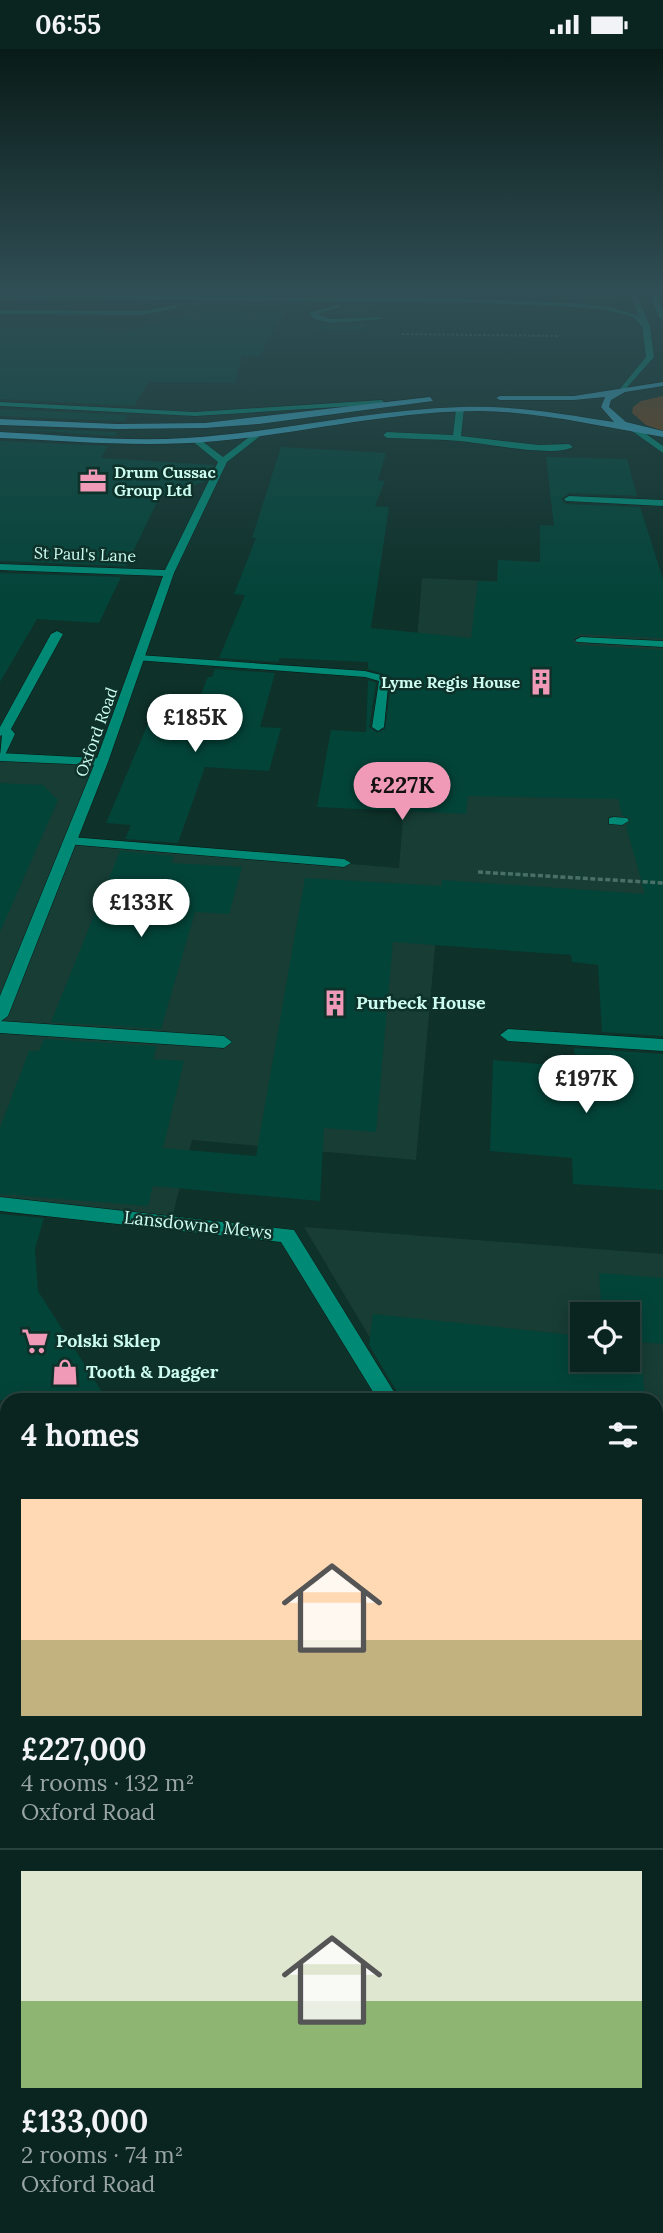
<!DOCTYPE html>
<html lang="en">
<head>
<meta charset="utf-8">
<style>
  body { margin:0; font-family:Lora,serif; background:#18312d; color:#f1f3f6; height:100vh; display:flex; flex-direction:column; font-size:26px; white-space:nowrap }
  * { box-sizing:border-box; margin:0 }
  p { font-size:23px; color:#99a5a5 }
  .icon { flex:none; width:38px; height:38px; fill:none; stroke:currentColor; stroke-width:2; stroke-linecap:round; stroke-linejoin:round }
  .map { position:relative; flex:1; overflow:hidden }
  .drawer { position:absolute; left:0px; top:1344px; width:663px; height:840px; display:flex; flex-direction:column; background:#0a2520; border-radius:21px 21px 0 0; box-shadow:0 4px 18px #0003,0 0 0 2px #2a423e }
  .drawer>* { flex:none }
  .fabs { position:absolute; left:570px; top:1253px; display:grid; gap:14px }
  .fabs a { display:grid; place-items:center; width:70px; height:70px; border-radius:0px; background:#0a2520; box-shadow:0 4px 18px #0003,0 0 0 2px #2a423e; font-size:35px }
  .price { position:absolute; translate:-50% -60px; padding:0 16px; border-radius:24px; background:#fff; color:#222; font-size:23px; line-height:46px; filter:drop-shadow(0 2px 4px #0008) }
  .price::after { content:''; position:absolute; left:50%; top:42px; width:21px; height:16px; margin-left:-10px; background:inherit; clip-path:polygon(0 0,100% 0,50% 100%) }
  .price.active { background:#f09ab7; color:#111 }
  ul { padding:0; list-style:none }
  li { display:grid; align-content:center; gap:14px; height:371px; padding:0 21px }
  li+li { border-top:2px solid #2a423e }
  li span { display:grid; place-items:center; height:217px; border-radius:0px; color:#555 }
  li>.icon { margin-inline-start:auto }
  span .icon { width:126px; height:126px; fill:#fffc; stroke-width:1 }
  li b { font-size:30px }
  h2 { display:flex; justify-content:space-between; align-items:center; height:84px; padding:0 21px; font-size:30px }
  .status { display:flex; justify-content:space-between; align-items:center; height:49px; padding:0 35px; background:#0a2520; direction:ltr }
  .status svg { height:19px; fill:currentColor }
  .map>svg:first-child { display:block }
  .built { fill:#173d35; fill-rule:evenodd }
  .green { fill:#74441b }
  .building { fill:#034439 }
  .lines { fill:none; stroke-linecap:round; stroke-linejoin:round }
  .service-casing { stroke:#081612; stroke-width:1 }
  .minor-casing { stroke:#081612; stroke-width:1 }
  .tertiary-casing { stroke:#081612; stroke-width:1 }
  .secondary-casing { stroke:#081612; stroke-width:1 }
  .primary-casing { stroke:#081612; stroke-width:1 }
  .path-far1 { stroke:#497067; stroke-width:2; stroke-dasharray:2.5 2; stroke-linecap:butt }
  .path { stroke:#497067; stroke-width:3.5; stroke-dasharray:5 2.5; stroke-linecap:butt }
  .service { fill:#008975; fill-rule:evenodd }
  .minor { fill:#008975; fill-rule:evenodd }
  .tertiary { fill:#008975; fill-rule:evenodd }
  .secondary { fill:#008975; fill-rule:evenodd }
  .primary { fill:#39a9c5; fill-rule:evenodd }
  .labels { text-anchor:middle; stroke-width:5; stroke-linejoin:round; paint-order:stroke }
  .far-poi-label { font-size:16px; font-weight:bold; fill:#cdfdf1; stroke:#0e312a; text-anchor:start }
  .far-street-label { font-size:16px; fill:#cdfdf1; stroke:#0e312a }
  .poi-label { font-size:18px; font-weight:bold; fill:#cdfdf1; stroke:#0e312a; text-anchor:start }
  .street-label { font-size:18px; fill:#cdfdf1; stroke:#0e312a }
</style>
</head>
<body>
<div class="status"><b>06:55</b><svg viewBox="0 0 49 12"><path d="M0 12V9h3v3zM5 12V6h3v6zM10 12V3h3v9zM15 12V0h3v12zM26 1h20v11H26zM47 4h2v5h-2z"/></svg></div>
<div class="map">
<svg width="663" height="2184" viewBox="0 0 663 2184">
  <rect width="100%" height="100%" fill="#0e312a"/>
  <g class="built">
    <path d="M510 242H616V252L511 247Z"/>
    <path d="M422 529 663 540V872L439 854 416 1111 192 1091 171 1173 0 1155V708L102 713 71 792 399 819Z"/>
    <path d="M304 1178 663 1205V2184H480L476 2177H656V1351H407ZM583 1265H628V1311H583Z"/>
  </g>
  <path class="green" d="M663 347V382L646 376 632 364 633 358 641 352Z"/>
  <g class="building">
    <path d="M342 255H371L369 266 326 265 342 261Z"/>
    <path d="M202 262 285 263 259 308 242 307 235 334 149 333 134 357 0 350V278L132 280Z"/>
    <path d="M321 274 331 277 367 274 365 283 317 282Z"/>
    <path d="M0 360 128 366 124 372H117L0 367Z"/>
    <path d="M0 379 117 383 115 387Z"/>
    <path d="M0 392 108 397 101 409 214 416 206 432 159 449 126 517 0 512Z"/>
    <path d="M281 398 386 404 378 431 385 432 375 457 389 458 371 579 471 589 478 532 497 533 498 511 540 513V476L554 477 546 408 627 410 637 447 569 444 561 450 566 455 640 458 663 530V589L581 585 572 591 577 596 663 601V987L602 983 598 916 572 913 571 906 393 893 376 1083 324 1079 320 1152 153 1137 148 1157 0 1145V1079L29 1002H39L44 990 157 997 153 1010 184 1012 163 1099 256 1107 305 829 442 837V831L645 845 626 777 631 771 622 766 618 750 468 747 466 765 317 758 331 681 366 683 368 631 376 634 369 678 377 684 385 680 392 628 368 620V613L280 609 278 613 219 609 245 546 234 545 256 489H252Z"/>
    <path d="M0 524 121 528 99 574 37 570 0 633Z"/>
    <path d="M215 620 275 624 260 678 281 679 269 722 205 718 178 794 125 790 131 776 106 774 149 672 189 674 208 628H212Z"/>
    <path d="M0 734 43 736 58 751 0 883Z"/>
    <path d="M120 802 174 807 171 814 242 818 229 865 195 863 161 980 51 973Z"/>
    <path d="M574 999 663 1005V1141L573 1135 572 1109 490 1102 493 1011 575 1018Z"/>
    <path d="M0 1165 44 1169 35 1200 38 1242 107 1351H0Z"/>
    <path d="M599 1224 663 1229V1295L640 1293 645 1351H402L369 1296 373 1265 583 1287V1311H628V1265H602Z"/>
  </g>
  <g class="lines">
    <g class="service-casing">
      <g id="service">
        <path d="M0 246 458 249 572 254 606 257 637 266 650 277 643 279 633 268 606 261 572 258 458 253 0 250Z"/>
        <path d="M339 255 341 258 317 265 331 270 379 268 383 270 331 274 314 270 309 264Z"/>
        <path d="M176 256 178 259 142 266 0 265V261L142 262Z"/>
        <path d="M569 447 663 451V457L566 452 564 450Z"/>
        <path d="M57 582 63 585 11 680 15 685 6 704 0 708 2 686 0 687V678L51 585Z"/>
        <path d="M581 588 663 592V598L577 593 575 591Z"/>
        <path d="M139 606 365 622 389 628 384 678 378 682 372 678 379 632 365 628 135 611V607Z"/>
        <path d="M614 768 627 769 629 772 622 776 609 775V769Z"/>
        <path d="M71 788 344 810 351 814 344 818 66 795 64 792Z"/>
        <path d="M0 972 224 987 232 993 224 999 0 984Z"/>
        <path d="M508 980 663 990V1002L508 992 500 986Z"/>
        <path d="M0 1148 294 1181 399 1351H378L281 1193 0 1162Z"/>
      </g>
    </g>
    <g class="minor-casing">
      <g id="minor">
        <path d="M382 351 385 355 195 367 0 357V353L195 363Z"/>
        <path d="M460 358 464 360 461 387 539 396 569 395 573 398C554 409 484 394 459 392 435 390 411 390 387 389L383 386 387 383 453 386 456 360Z"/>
        <path d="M257 382 260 387 227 413 174 524 108 713 8 967 0 973V947L94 716 0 712V704L97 709 163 527 0 521V515L165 521 218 413 191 391 198 389 223 408Z"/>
        <path d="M7 1662V1690L0 1692V1664Z"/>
      </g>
    </g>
    <g class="tertiary-casing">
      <g id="tertiary">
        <path d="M629 242H636L650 277 654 308 623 343 619 341 646 308 642 277Z"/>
        <path d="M649 242H656L663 260V271L659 269Z"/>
      </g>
    </g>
    <g class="secondary-casing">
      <g id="secondary">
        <path d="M635 377 663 397V404L632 382Z"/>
        <path d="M0 1494 7 1497V1529L0 1527Z"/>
        <path d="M366 2177H399L402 2184H369Z"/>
      </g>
    </g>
    <g class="primary-casing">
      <g id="primary">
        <path d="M663 333V337L625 343 611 351 609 358 626 373 663 382V388C602 378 542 363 480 362 391 362 305 384 217 392 144 399 73 392 0 389V383C62 386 124 393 186 389 278 383 369 361 461 358 512 356 564 365 614 373L601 358 605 348 574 351H500L496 349 500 347H574Z"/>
        <path d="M430 348 433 352 259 375 205 379 117 380 0 376V370L117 375 205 374Z"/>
      </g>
    </g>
    <path class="path-far1" d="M402 285 558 287"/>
    <path class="path" d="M478 823 663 834"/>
    <use href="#service" class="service"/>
    <use href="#minor" class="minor"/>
    <use href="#tertiary" class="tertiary"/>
    <use href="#secondary" class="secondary"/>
    <use href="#primary" class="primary"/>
  </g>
  <linearGradient id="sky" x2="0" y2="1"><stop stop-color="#081b17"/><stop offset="0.44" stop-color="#304e55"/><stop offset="1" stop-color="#304e55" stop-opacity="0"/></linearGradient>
  <rect width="663" height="548" fill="url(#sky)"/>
  <defs>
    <g id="office-bare" transform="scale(2.1)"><path d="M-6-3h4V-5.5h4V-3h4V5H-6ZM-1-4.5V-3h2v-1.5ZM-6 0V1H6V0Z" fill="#f09ab7" stroke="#0e312a" stroke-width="2.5" paint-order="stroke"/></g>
    <g id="building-bare" transform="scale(2.1)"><path d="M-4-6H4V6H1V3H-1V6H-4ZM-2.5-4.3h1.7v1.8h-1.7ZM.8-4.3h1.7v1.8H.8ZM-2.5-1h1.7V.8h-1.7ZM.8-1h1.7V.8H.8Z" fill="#f09ab7" stroke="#0e312a" stroke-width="2.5" paint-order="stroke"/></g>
    <g id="supermarket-bare" transform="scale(2.1)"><path d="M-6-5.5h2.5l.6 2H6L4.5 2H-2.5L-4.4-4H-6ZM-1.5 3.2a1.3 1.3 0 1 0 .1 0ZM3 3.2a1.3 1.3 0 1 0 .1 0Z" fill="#f09ab7" stroke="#0e312a" stroke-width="2.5" paint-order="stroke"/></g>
    <g id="shop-bare" transform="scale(2.1)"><path d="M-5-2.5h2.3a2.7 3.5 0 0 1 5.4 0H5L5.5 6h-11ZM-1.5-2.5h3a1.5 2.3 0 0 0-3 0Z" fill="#f09ab7" stroke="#0e312a" stroke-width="2.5" paint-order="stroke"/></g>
  </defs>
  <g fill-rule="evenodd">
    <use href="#office-bare" x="93" y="432"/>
    <use href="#building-bare" x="541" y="633"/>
    <use href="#building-bare" x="335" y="954"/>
    <use href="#supermarket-bare" x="35" y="1292"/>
    <use href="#shop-bare" x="65" y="1323"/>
  </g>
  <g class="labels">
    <g class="far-poi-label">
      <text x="114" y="429">Drum Cussac<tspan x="114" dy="18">Group Ltd</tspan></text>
      <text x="520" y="639" text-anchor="end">Lyme Regis House</text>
    </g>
    <g class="far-street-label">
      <text transform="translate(85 505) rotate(2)" y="6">St Paul's Lane</text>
      <text transform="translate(96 683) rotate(-70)" y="6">Oxford Road</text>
    </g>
    <g class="poi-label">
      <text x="356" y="960">Purbeck House</text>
      <text x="56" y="1298">Polski Sklep</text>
      <text x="86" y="1329">Tooth &amp; Dagger</text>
    </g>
    <g class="street-label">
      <text transform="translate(198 1176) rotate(6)" y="6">Lansdowne Mews</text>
    </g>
  </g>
</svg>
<div class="fabs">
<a><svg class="icon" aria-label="locate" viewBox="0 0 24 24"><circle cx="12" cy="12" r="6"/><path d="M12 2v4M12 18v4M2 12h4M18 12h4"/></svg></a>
</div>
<b class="price" style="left:195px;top:705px">£185K</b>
<b class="price active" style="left:402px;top:773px">£227K</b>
<b class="price" style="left:141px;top:890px">£133K</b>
<b class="price" style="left:586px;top:1066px">£197K</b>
<section class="drawer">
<h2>4 homes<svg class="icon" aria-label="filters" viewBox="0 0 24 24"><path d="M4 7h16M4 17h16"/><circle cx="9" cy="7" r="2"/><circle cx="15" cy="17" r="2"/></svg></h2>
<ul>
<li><span style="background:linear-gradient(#ffd9b3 65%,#c2b280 0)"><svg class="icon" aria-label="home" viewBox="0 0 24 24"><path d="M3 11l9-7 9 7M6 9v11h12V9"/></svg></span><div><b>£227,000</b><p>4 rooms · 132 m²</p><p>Oxford Road</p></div></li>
<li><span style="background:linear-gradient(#dfe7d0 60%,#8fb573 0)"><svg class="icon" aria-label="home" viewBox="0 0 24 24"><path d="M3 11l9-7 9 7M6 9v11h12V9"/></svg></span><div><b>£133,000</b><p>2 rooms · 74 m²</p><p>Oxford Road</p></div></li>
</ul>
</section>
</div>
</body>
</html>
